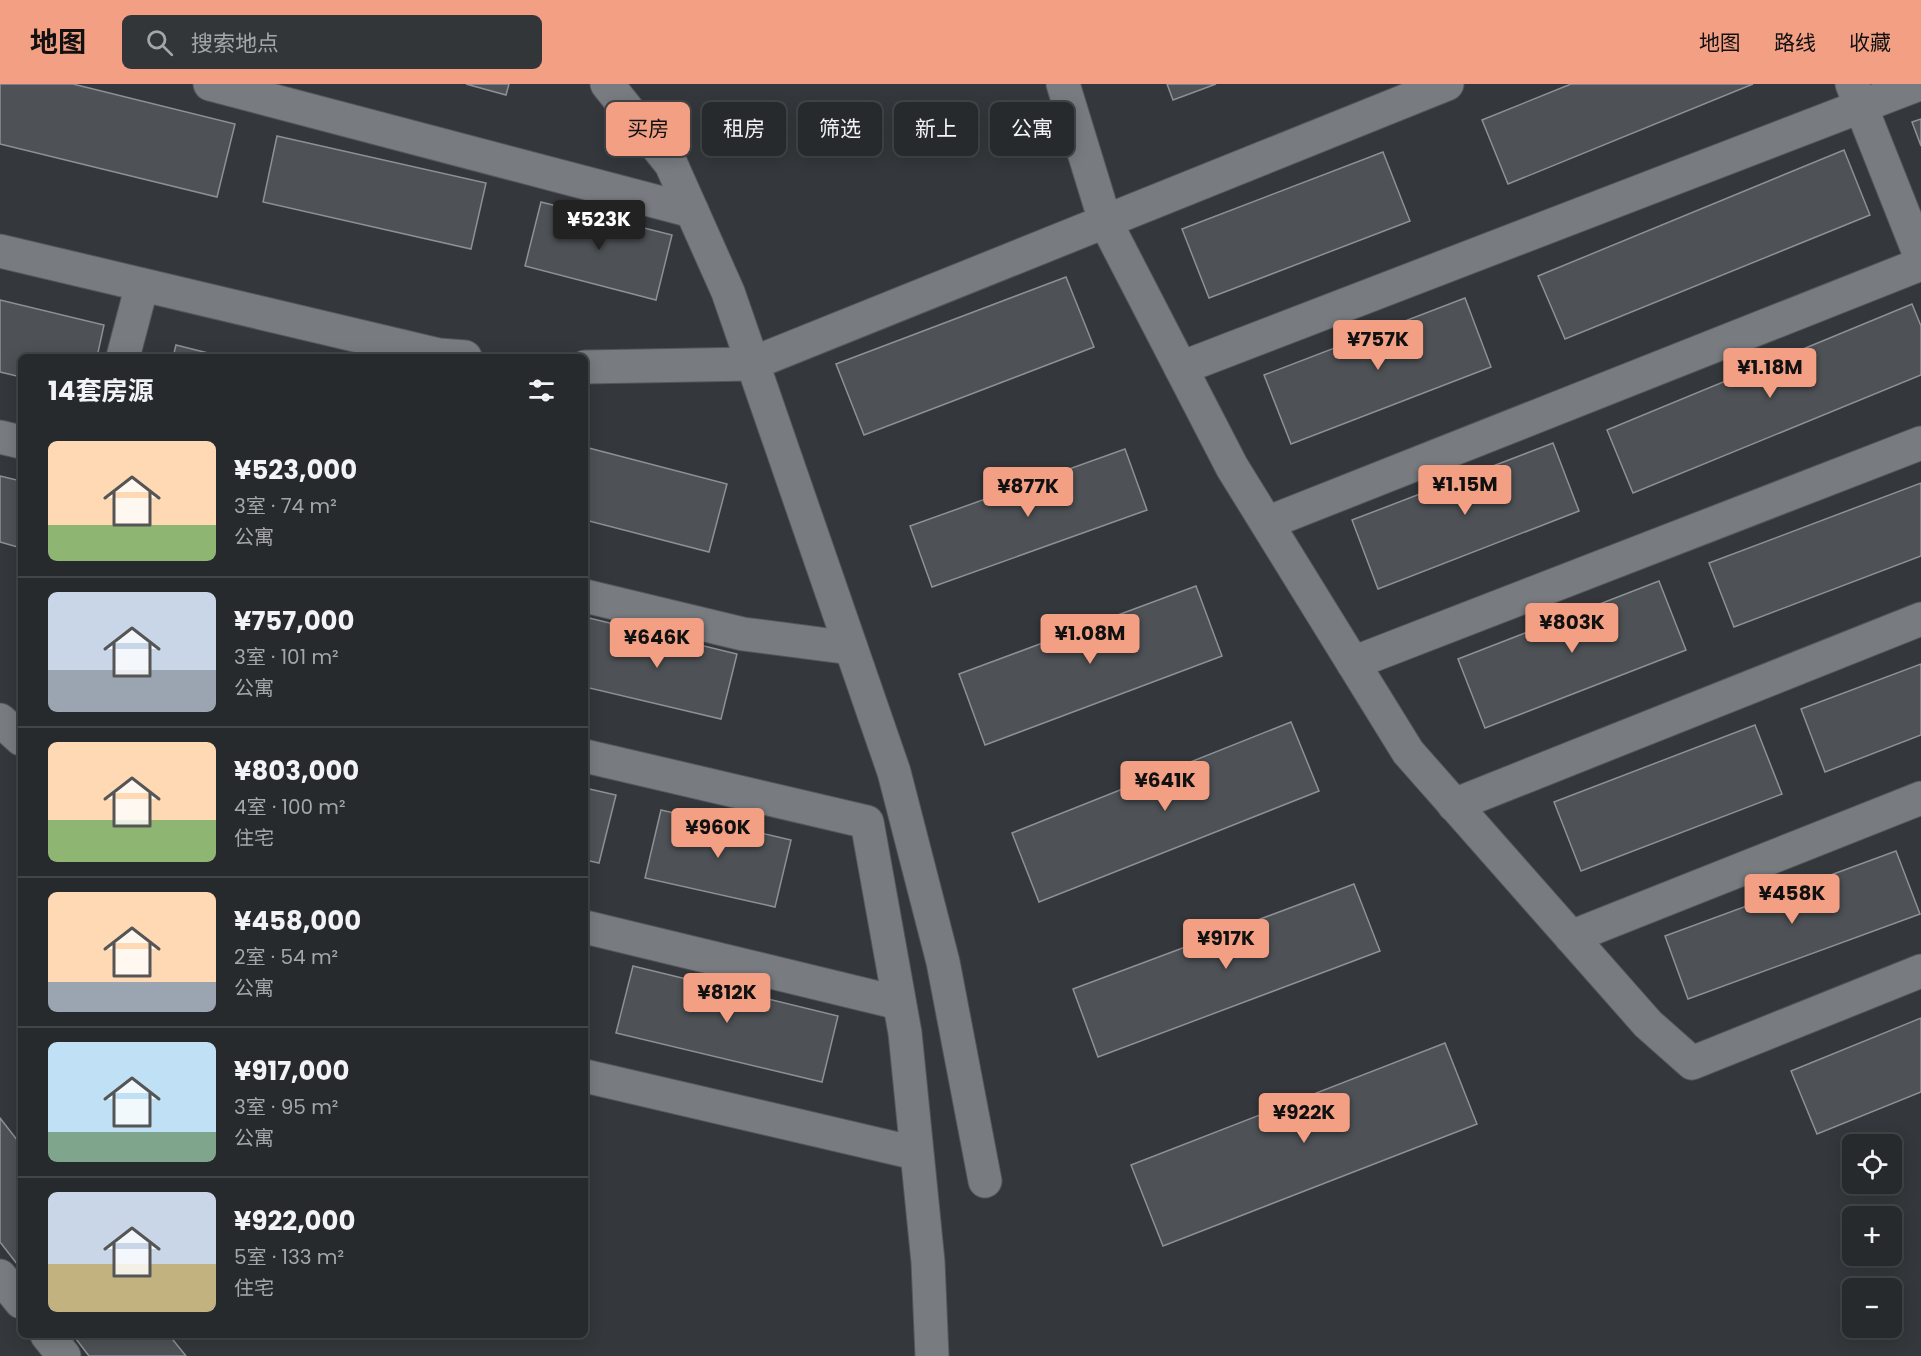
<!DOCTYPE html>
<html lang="zh">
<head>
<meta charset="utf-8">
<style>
  body { margin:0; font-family:Poppins,"Noto Sans SC",sans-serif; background:#333639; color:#f1f3f6; height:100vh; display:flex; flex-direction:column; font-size:22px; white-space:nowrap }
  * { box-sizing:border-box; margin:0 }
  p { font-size:20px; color:#a4a7aa }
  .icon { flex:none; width:33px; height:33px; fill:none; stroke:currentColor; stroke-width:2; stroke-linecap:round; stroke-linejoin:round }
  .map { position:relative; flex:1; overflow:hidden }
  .details { position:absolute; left:18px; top:270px; width:570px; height:984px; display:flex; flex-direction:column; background:#272a2d; border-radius:9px; box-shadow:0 3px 15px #0003,0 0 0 2px #434649 }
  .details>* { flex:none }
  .top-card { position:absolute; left:606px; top:18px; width:570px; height:54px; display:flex; gap:12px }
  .fabs { position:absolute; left:1842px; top:1050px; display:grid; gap:12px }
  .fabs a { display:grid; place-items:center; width:60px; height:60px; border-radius:9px; background:#272a2d; box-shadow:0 3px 15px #0003,0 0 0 2px #434649; font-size:30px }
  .price { position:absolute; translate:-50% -51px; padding:0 14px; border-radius:6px; background:#f39f84; color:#111; font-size:20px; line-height:39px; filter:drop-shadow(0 2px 3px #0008) }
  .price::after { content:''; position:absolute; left:50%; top:36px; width:18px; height:14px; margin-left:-9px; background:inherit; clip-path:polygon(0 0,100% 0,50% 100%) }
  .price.on { background:#222; color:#fff }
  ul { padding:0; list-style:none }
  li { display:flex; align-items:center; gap:18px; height:150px; padding:0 30px }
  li+li { border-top:2px solid #434649 }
  li span { display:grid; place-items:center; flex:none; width:168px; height:120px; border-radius:9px; color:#555 }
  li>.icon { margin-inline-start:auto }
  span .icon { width:72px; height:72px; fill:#fffc; stroke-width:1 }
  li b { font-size:26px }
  h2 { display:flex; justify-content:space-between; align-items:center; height:72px; padding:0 30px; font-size:26px }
  .chip { padding:0 21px; border-radius:9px; background:#272a2d; box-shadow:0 3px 15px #0003,0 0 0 2px #434649; font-size:21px; line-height:54px }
  .chip.on { background:#f39f84; color:#111 }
  header { display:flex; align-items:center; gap:36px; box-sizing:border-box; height:84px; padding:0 30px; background:#f39f84; color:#111 }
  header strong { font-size:28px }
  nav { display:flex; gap:33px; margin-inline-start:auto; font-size:21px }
  .search { width:420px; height:54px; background:#333639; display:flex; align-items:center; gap:15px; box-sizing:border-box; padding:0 21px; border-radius:9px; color:#a4a7aa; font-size:22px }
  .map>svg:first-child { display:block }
  .building { fill:#4e5256; stroke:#8d9195; stroke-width:1.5 }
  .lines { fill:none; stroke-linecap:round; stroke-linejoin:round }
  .minor-casing { stroke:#54575a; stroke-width:35 }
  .minor { stroke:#787c81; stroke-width:33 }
</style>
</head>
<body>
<header>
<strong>地图</strong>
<div class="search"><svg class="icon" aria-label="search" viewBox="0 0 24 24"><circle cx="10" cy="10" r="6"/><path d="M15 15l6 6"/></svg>搜索地点</div>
<nav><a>地图</a><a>路线</a><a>收藏</a></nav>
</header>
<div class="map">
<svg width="1921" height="1272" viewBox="0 0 1921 1272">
  <rect width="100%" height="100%" fill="#34383c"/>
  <g class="building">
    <path d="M0 0H73L235 40 217 113 0 60Z"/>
    <path d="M466 0H509L506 11Z"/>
    <path d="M1167 0H1216L1173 16Z"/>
    <path d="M1571 0H1753L1508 100 1482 36Z"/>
    <path d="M1921 35V62L1912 38Z"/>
    <path d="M277 52 486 99 471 165 263 118Z"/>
    <path d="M1844 66 1870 131 1565 255 1538 192Z"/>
    <path d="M1383 68 1410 137 1209 214 1182 145Z"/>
    <path d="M541 118 672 151 656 216 525 182Z"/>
    <path d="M1066 193 1094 263 864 351 836 280Z"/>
    <path d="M1465 214 1491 283 1291 360 1264 291Z"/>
    <path d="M0 216 104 241 97 273H21V293L0 288Z"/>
    <path d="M1912 220 1921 242V291L1633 409 1607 346Z"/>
    <path d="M176 261 224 273H173Z"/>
    <path d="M1553 359 1579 427 1378 505 1352 436Z"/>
    <path d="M585 363 727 400 709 468 585 436Z"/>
    <path d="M1125 365 1147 426 932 503 910 442Z"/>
    <path d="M0 392 21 397V464L0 458Z"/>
    <path d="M1921 399V472L1734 543 1709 479Z"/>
    <path d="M1659 497 1686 566 1485 644 1458 575Z"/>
    <path d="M1196 502 1222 572 985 661 959 590Z"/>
    <path d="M585 533 737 570 721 635 585 603Z"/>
    <path d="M1921 580V651L1825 688 1801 625Z"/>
    <path d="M1291 638 1319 707 1039 818 1012 749Z"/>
    <path d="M1755 641 1782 710 1581 787 1554 718Z"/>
    <path d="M585 704 616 711 599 779 585 776Z"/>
    <path d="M661 726 791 756 775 823 645 794Z"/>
    <path d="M1896 767 1920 830 1688 915 1665 852Z"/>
    <path d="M1354 800 1380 867 1098 973 1073 905Z"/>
    <path d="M633 882 838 932 822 998 616 949Z"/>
    <path d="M1921 934V1008L1817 1050 1791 987Z"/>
    <path d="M1445 959 1477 1040 1163 1162 1131 1081Z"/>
    <path d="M0 1034 21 1061V1185L0 1158Z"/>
    <path d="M73 1251H169L186 1272H89Z"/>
  </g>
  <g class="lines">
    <g class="minor-casing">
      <g id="minor">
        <path d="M210 0 692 127"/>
        <path d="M607 0 671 80 728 208 894 688 943 878 985 1097"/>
        <path d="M1063 0 1105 137 1232 383 1408 668 1648 940 1692 979 1921 887"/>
        <path d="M1852 0 1921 174"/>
        <path d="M0 167 439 271 465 273"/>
        <path d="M123 273 142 201"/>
        <path d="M585 283 751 280 1447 0"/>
        <path d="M1181 284 1919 0"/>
        <path d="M0 353 21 358"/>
        <path d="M1267 439 1921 180"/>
        <path d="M585 512 743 550 851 564"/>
        <path d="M1353 579 1921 359"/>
        <path d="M0 636 21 655"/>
        <path d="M585 672 867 738 905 949 928 1178 932 1272"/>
        <path d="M1454 721 1921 535"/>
        <path d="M585 843 899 919"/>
        <path d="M1571 853 1921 714"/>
        <path d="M585 992 915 1069"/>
        <path d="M0 1192 21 1218"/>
        <path d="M47 1251 64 1272"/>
      </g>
    </g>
    <use href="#minor" class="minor"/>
  </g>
</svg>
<div class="fabs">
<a><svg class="icon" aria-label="locate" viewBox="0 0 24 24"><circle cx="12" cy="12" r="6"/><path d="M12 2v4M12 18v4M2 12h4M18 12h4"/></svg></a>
<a>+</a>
<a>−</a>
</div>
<b class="price on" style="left:599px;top:167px">¥523K</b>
<b class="price" style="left:1378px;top:287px">¥757K</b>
<b class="price" style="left:1770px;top:315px">¥1.18M</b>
<b class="price" style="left:1465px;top:432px">¥1.15M</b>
<b class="price" style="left:1028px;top:434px">¥877K</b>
<b class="price" style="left:1572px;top:570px">¥803K</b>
<b class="price" style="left:1090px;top:581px">¥1.08M</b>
<b class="price" style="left:657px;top:585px">¥646K</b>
<b class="price" style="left:1165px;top:728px">¥641K</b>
<b class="price" style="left:718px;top:775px">¥960K</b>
<b class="price" style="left:1792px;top:841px">¥458K</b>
<b class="price" style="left:1226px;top:886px">¥917K</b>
<b class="price" style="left:727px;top:940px">¥812K</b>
<b class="price" style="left:1304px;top:1060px">¥922K</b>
<div class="top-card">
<a class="chip on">买房</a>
<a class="chip">租房</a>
<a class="chip">筛选</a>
<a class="chip">新上</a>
<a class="chip">公寓</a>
</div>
<section class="details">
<h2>14套房源<svg class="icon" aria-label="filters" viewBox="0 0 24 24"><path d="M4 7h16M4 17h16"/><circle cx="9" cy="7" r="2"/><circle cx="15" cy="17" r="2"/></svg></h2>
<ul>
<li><span style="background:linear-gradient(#ffd9b3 70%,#8fb573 0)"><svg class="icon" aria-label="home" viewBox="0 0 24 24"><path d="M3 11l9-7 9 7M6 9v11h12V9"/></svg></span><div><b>¥523,000</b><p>3室 · 74 m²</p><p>公寓</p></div></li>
<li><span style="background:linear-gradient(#c9d6e8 65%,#9aa5b1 0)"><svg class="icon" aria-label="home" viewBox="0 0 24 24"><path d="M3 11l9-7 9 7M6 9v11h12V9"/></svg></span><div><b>¥757,000</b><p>3室 · 101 m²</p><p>公寓</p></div></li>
<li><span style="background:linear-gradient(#ffd9b3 65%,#8fb573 0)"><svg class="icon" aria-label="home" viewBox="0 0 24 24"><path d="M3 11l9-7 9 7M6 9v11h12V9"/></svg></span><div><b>¥803,000</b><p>4室 · 100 m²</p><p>住宅</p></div></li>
<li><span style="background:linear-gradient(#ffd9b3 75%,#9aa5b1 0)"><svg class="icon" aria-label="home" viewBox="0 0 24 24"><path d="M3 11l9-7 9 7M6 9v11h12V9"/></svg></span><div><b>¥458,000</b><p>2室 · 54 m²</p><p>公寓</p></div></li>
<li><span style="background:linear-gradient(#bfe0f5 75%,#7fa58c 0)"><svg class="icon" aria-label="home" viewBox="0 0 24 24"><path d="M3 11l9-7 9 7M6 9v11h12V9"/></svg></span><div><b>¥917,000</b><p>3室 · 95 m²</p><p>公寓</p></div></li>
<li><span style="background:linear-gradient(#c9d6e8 60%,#c2b280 0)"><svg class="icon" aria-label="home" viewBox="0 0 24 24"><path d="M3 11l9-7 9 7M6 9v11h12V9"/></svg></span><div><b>¥922,000</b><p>5室 · 133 m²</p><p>住宅</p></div></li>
</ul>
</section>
</div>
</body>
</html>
